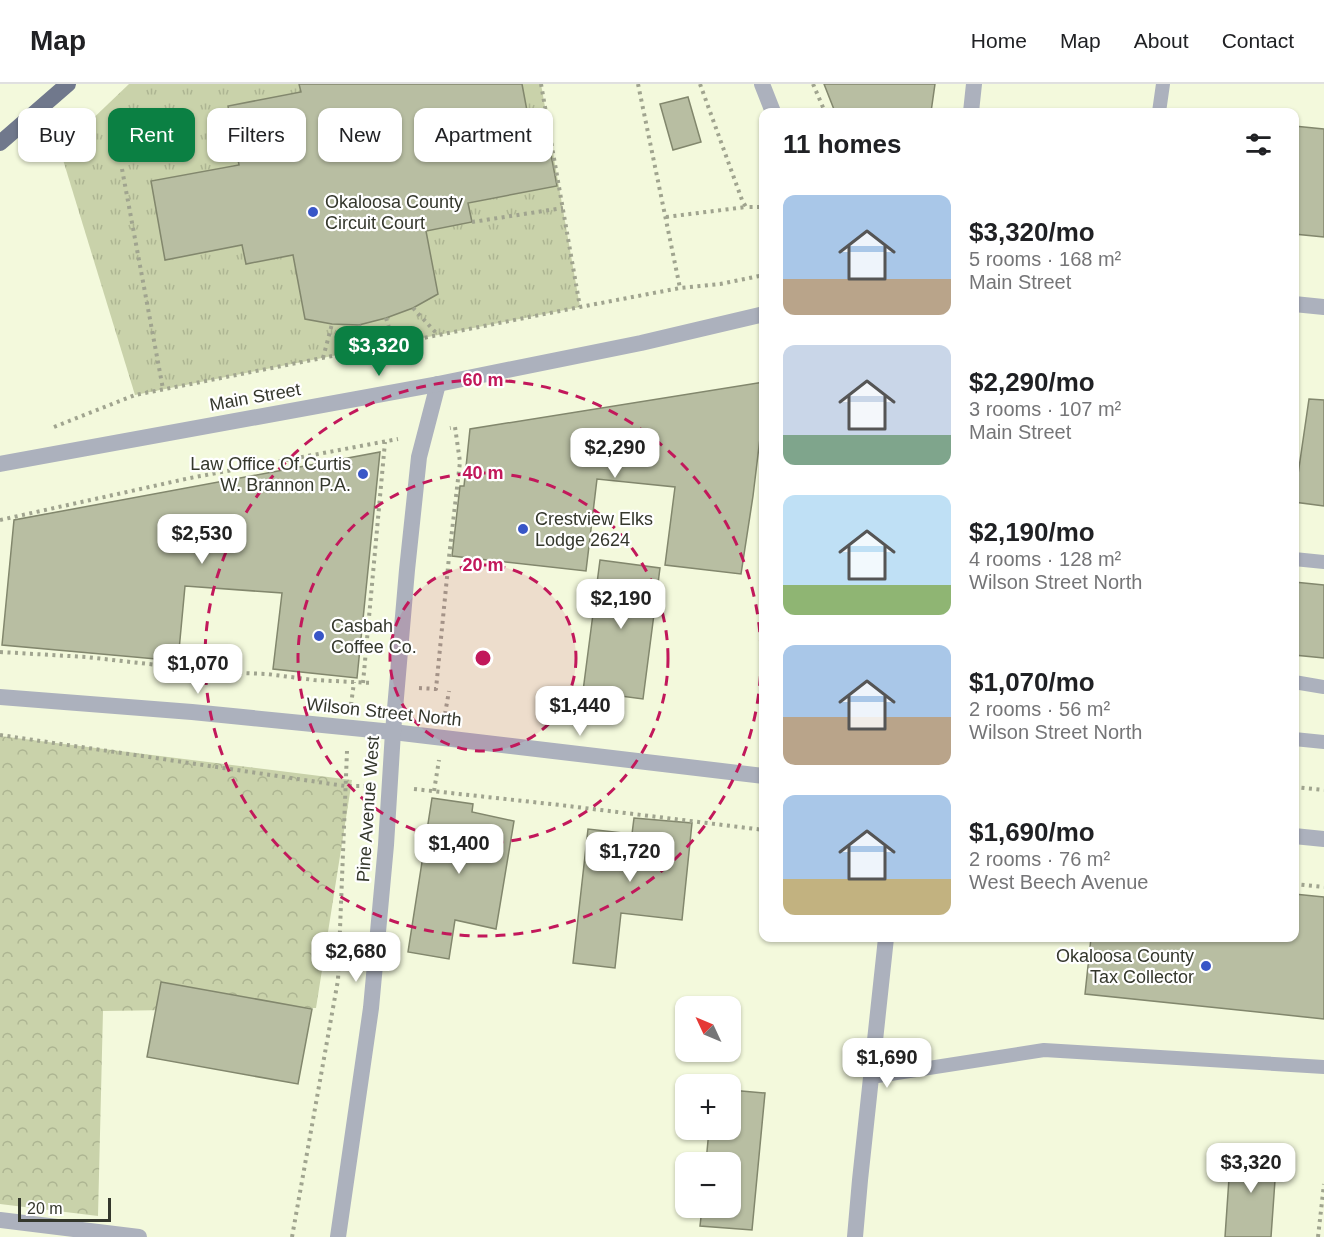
<!DOCTYPE html>
<html lang="en">
<head>
<meta charset="utf-8">
<style>
  body { margin:0; font-family:Arial,sans-serif; background:#f6f6f6; color:#202124; height:100vh; display:flex; flex-direction:column; font-size:22px; white-space:nowrap }
  * { box-sizing:border-box; margin:0 }
  p { font-size:20px; color:#757577 }
  .icon { flex:none; width:33px; height:33px; fill:none; stroke:currentColor; stroke-width:2; stroke-linecap:round; stroke-linejoin:round }
  .map { position:relative; flex:1; overflow:hidden }
  .sheet { position:absolute; left:759px; top:24px; width:540px; height:834px; display:flex; flex-direction:column; background:#fff; border-radius:12px; box-shadow:0 2px 4px #0004 }
  .sheet>* { flex:none }
  .banner { position:absolute; left:18px; top:24px; width:570px; height:54px; display:flex; gap:12px }
  .needle { width:39px; rotate:314deg }
  .buttons { position:absolute; left:675px; top:912px; display:grid; gap:12px }
  .buttons a { display:grid; place-items:center; width:66px; height:66px; border-radius:12px; background:#fff; box-shadow:0 2px 4px #0004; font-size:30px }
  .scale { position:absolute; left:18px; bottom:15px; width:93px; box-sizing:border-box; padding-left:6px; border:3px solid #34372c; border-top:0; font-size:16px; line-height:21px; white-space:nowrap; color:#34372c; -webkit-text-stroke:4px #fff; paint-order:stroke }
  .price { position:absolute; translate:-50% -51px; padding:0 14px; border-radius:12px; background:#fff; color:#222; font-size:20px; line-height:39px; filter:drop-shadow(0 2px 3px #0008) }
  .price::after { content:''; position:absolute; left:50%; top:36px; width:18px; height:14px; margin-left:-9px; background:inherit; clip-path:polygon(0 0,100% 0,50% 100%) }
  .price.selected { background:#0b8043; color:#fff }
  ul { padding:0; list-style:none }
  li { display:flex; align-items:center; gap:18px; height:150px; padding:0 24px }
  li span { display:grid; place-items:center; flex:none; width:168px; height:120px; border-radius:12px; color:#555 }
  li>.icon { margin-inline-start:auto }
  span .icon { width:72px; height:72px; fill:#fffc; stroke-width:1 }
  li b { font-size:26px }
  h2 { display:flex; justify-content:space-between; align-items:center; height:72px; padding:0 24px; font-size:26px }
  .chip { padding:0 21px; border-radius:12px; background:#fff; box-shadow:0 2px 4px #0004; font-size:21px; line-height:54px }
  .chip.selected { background:#0b8043; color:#fff }
  header { display:flex; align-items:center; gap:36px; box-sizing:border-box; height:84px; padding:0 30px; background:#fff; border-bottom:2px solid #e0e0e0 }
  header strong { font-size:28px }
  nav { display:flex; gap:33px; margin-inline-start:auto; font-size:21px }
  .map>svg:first-child { display:block }
  .grass { fill:url(#grass-tufts) }
  .forest { fill:url(#forest-crowns) }
  .building { fill:#b8bea2; stroke:#82876d; stroke-width:1.5 }
  .lines { fill:none; stroke-linecap:round; stroke-linejoin:round }
  .path { stroke:#a0a48f; stroke-width:4; stroke-dasharray:3 4.5; stroke-linecap:butt }
  .service { stroke:#acb1bd; stroke-width:14 }
  .minor { stroke:#acb1bd; stroke-width:16 }
  .tertiary { stroke:#acb1bd; stroke-width:16 }
  .primary { stroke:#70788c; stroke-width:16 }
  .ring { fill:none; stroke:#c2185b; stroke-width:3; stroke-dasharray:10 8 }
  .poi-dot { fill:#3856c7; stroke:#fff; stroke-width:2 }
  .labels { text-anchor:middle; stroke-width:4.5; stroke-linejoin:round; paint-order:stroke }
  .poi-label { font-size:18px; fill:#34372c; stroke:#fff; text-anchor:start }
  .street-label { font-size:18px; fill:#34372c; stroke:#fff }
  .centre { fill:#c2185b; stroke:#fff; stroke-width:3 }
  .ring-label { font-size:18px; text-anchor:middle; font-weight:bold; fill:#c2185b; stroke:#fff; stroke-width:4.5; stroke-linejoin:round; paint-order:stroke }
</style>
</head>
<body>
<header>
<strong>Map</strong>
<nav><a>Home</a><a>Map</a><a>About</a><a>Contact</a></nav>
</header>
<div class="map">
<svg width="1324" height="1153" viewBox="0 0 1324 1153">
  <defs>
    <pattern id="grass-tufts" width="24" height="20" patternUnits="userSpaceOnUse" patternTransform="scale(1.5)"><rect width="24" height="20" fill="#c9d2aa"/><path d="M3 7l-1-3M5 7V3M7 7l1-3M15 17l-1-3M17 17v-4M19 17l1-3" fill="none" stroke="#adb592"/></pattern>
    <pattern id="forest-crowns" width="20" height="18" patternUnits="userSpaceOnUse" patternTransform="scale(1.5)"><rect width="20" height="18" fill="#c9d2aa"/><path d="M2 6a3 3 0 1 1 6 0M12 15a3 3 0 1 1 6 0" fill="none" stroke="#adb592"/></pattern>
  </defs>
  <rect width="100%" height="100%" fill="#f3f9dc"/>
  <path class="grass" d="M129 0H541L580 223 135 311 60 66Z"/>
  <path class="forest" d="M0 652 352 696 316 924 103 927 98 1132 0 1120Z"/>
  <g class="building">
    <path d="M299 0H522L528 32 543 29 557 102 468 119 472 138 426 147 438 210 413 224 386 234 359 241 332 240 305 235 293 171 246 180 242 161 165 176 151 97 239 81 228 22 301 8Z"/>
    <path d="M824 0H935L931 28H835Z"/>
    <path d="M688 13 701 58 673 66 660 20Z"/>
    <path d="M1294 42 1324 45V153L1294 150Z"/>
    <path d="M764 298V321L753 412 741 490 665 481 675 403 597 395 586 487 452 472 460 402H464L470 345Z"/>
    <path d="M1309 315 1324 316V422L1294 418Z"/>
    <path d="M380 368 357 594 273 585 282 509 185 502 178 577 2 561 14 436Z"/>
    <path d="M600 476 660 484 643 615 583 607Z"/>
    <path d="M1294 498 1324 501V574L1294 571Z"/>
    <path d="M432 714 473 720 472 728 514 737 496 845 455 836 449 875 408 868Z"/>
    <path d="M634 734 692 739 682 836 621 829 615 884 573 879 588 745 632 750Z"/>
    <path d="M1294 810 1324 813V935L1085 910 1091 854H1294Z"/>
    <path d="M161 898 312 925 298 1000 147 973Z"/>
    <path d="M730 1006 765 1009 752 1146 700 1142 702 1124H730V1078H706L709 1046H730Z"/>
    <path d="M1231 1065 1277 1068 1271 1153H1225Z"/>
  </g>
  <g class="lines">
    <g class="path">
      <path d="M541 0 580 223"/>
      <path d="M638 0 680 204"/>
      <path d="M700 0 742 116 746 123H764"/>
      <path d="M813 0 825 28"/>
      <path d="M122 85 163 305"/>
      <path d="M666 133 746 123"/>
      <path d="M472 138 563 124"/>
      <path d="M413 224 438 251"/>
      <path d="M386 234 394 260"/>
      <path d="M359 241 367 265"/>
      <path d="M323 274 332 240"/>
      <path d="M54 343 135 311 580 223 680 204 720 200 764 191"/>
      <path d="M0 436 190 394 398 355"/>
      <path d="M0 568 86 573 220 588 267 590 314 596 373 599"/>
      <path d="M363 599 385 358"/>
      <path d="M419 604 436 605 449 473 460 378 455 343 450 344"/>
      <path d="M351 621 354 598"/>
      <path d="M445 630 449 607"/>
      <path d="M0 651 345 702H367"/>
      <path d="M1294 703 1324 706"/>
      <path d="M414 705 560 721 764 746"/>
      <path d="M434 707 439 676"/>
      <path d="M1294 800 1324 803"/>
      <path d="M292 1153 338 896 347 667"/>
      <path d="M1318 1153 1324 1100"/>
    </g>
    <g class="service">
      <path d="M1159 28 1163 0"/>
      <path d="M1294 475 1324 478"/>
      <path d="M1294 598 1324 603"/>
      <path d="M1294 655 1324 658"/>
      <path d="M871 993 1044 966 1324 983"/>
    </g>
    <g class="minor">
      <path d="M762 0 773 28"/>
      <path d="M971 28 974 0"/>
      <path d="M0 613 192 628 393 648 764 692"/>
      <path d="M1294 752 1324 755"/>
      <path d="M0 1136 139 1153"/>
      <path d="M338 1153 371 924 386 761 393 648 407 486 419 373 438 300"/>
      <path d="M855 1153 860 1096 886 854"/>
    </g>
    <g class="tertiary">
      <path d="M1294 220 1324 223"/>
      <path d="M0 380 438 300 641 259 764 230"/>
    </g>
    <path class="primary" d="M0 59 68 0"/>
  </g>
  <circle cx="483" cy="574" r="93" fill="#c2185b" fill-opacity=".12"/>
  <g class="ring">
    <circle cx="483" cy="574" r="93"/>
    <circle cx="483" cy="574" r="185"/>
    <circle cx="483" cy="574" r="278"/>
  </g>
  <g class="poi-dot">
    <circle cx="313" cy="128" r="6"/>
    <circle cx="363" cy="390" r="6"/>
    <circle cx="523" cy="445" r="6"/>
    <circle cx="319" cy="552" r="6"/>
    <circle cx="1206" cy="882" r="6"/>
  </g>
  <g class="labels">
    <g class="poi-label">
      <text x="325" y="124">Okaloosa County<tspan x="325" dy="21">Circuit Court</tspan></text>
      <text x="351" y="386" text-anchor="end">Law Office Of Curtis<tspan x="351" dy="21">W. Brannon P.A.</tspan></text>
      <text x="535" y="441">Crestview Elks<tspan x="535" dy="21">Lodge 2624</tspan></text>
      <text x="331" y="548">Casbah<tspan x="331" dy="21">Coffee Co.</tspan></text>
      <text x="1194" y="878" text-anchor="end">Okaloosa County<tspan x="1194" dy="21">Tax Collector</tspan></text>
    </g>
    <g class="street-label">
      <text transform="translate(255 313) rotate(-10)" y="6">Main Street</text>
      <text transform="translate(384 628) rotate(6)" y="6">Wilson Street North</text>
      <text transform="translate(368 725) rotate(-86)" y="6">Pine Avenue West</text>
    </g>
  </g>
  <circle cx="483" cy="574" r="9" class="centre"/>
  <g class="ring-label">
    <text x="483" y="302">60 m</text>
    <text x="483" y="395">40 m</text>
    <text x="483" y="487">20 m</text>
  </g>
</svg>
<div class="buttons">
<a><svg class="needle" viewBox="-14 -14 28 28"><path d="M0-13l5 13h-10z" fill="#e53935"/><path d="M0 13l5-13h-10z" fill="#757577"/></svg></a>
<a>+</a>
<a>−</a>
</div>
<div class="scale">20 m</div>
<b class="price selected" style="left:379px;top:293px">$3,320</b>
<b class="price" style="left:615px;top:395px">$2,290</b>
<b class="price" style="left:202px;top:481px">$2,530</b>
<b class="price" style="left:621px;top:546px">$2,190</b>
<b class="price" style="left:198px;top:611px">$1,070</b>
<b class="price" style="left:580px;top:653px">$1,440</b>
<b class="price" style="left:459px;top:791px">$1,400</b>
<b class="price" style="left:630px;top:799px">$1,720</b>
<b class="price" style="left:356px;top:899px">$2,680</b>
<b class="price" style="left:887px;top:1005px">$1,690</b>
<b class="price" style="left:1251px;top:1110px">$3,320</b>
<div class="banner">
<a class="chip">Buy</a>
<a class="chip selected">Rent</a>
<a class="chip">Filters</a>
<a class="chip">New</a>
<a class="chip">Apartment</a>
</div>
<section class="sheet">
<h2>11 homes<svg class="icon" aria-label="filters" viewBox="0 0 24 24"><path d="M4 7h16M4 17h16"/><circle cx="9" cy="7" r="2"/><circle cx="15" cy="17" r="2"/></svg></h2>
<ul>
<li><span style="background:linear-gradient(#a9c7e8 70%,#b9a48a 0)"><svg class="icon" aria-label="home" viewBox="0 0 24 24"><path d="M3 11l9-7 9 7M6 9v11h12V9"/></svg></span><div><b>$3,320/mo</b><p>5 rooms · 168 m²</p><p>Main Street</p></div></li>
<li><span style="background:linear-gradient(#c9d6e8 75%,#7fa58c 0)"><svg class="icon" aria-label="home" viewBox="0 0 24 24"><path d="M3 11l9-7 9 7M6 9v11h12V9"/></svg></span><div><b>$2,290/mo</b><p>3 rooms · 107 m²</p><p>Main Street</p></div></li>
<li><span style="background:linear-gradient(#bfe0f5 75%,#8fb573 0)"><svg class="icon" aria-label="home" viewBox="0 0 24 24"><path d="M3 11l9-7 9 7M6 9v11h12V9"/></svg></span><div><b>$2,190/mo</b><p>4 rooms · 128 m²</p><p>Wilson Street North</p></div></li>
<li><span style="background:linear-gradient(#a9c7e8 60%,#b9a48a 0)"><svg class="icon" aria-label="home" viewBox="0 0 24 24"><path d="M3 11l9-7 9 7M6 9v11h12V9"/></svg></span><div><b>$1,070/mo</b><p>2 rooms · 56 m²</p><p>Wilson Street North</p></div></li>
<li><span style="background:linear-gradient(#a9c7e8 70%,#c2b280 0)"><svg class="icon" aria-label="home" viewBox="0 0 24 24"><path d="M3 11l9-7 9 7M6 9v11h12V9"/></svg></span><div><b>$1,690/mo</b><p>2 rooms · 76 m²</p><p>West Beech Avenue</p></div></li>
</ul>
</section>
</div>
</body>
</html>
